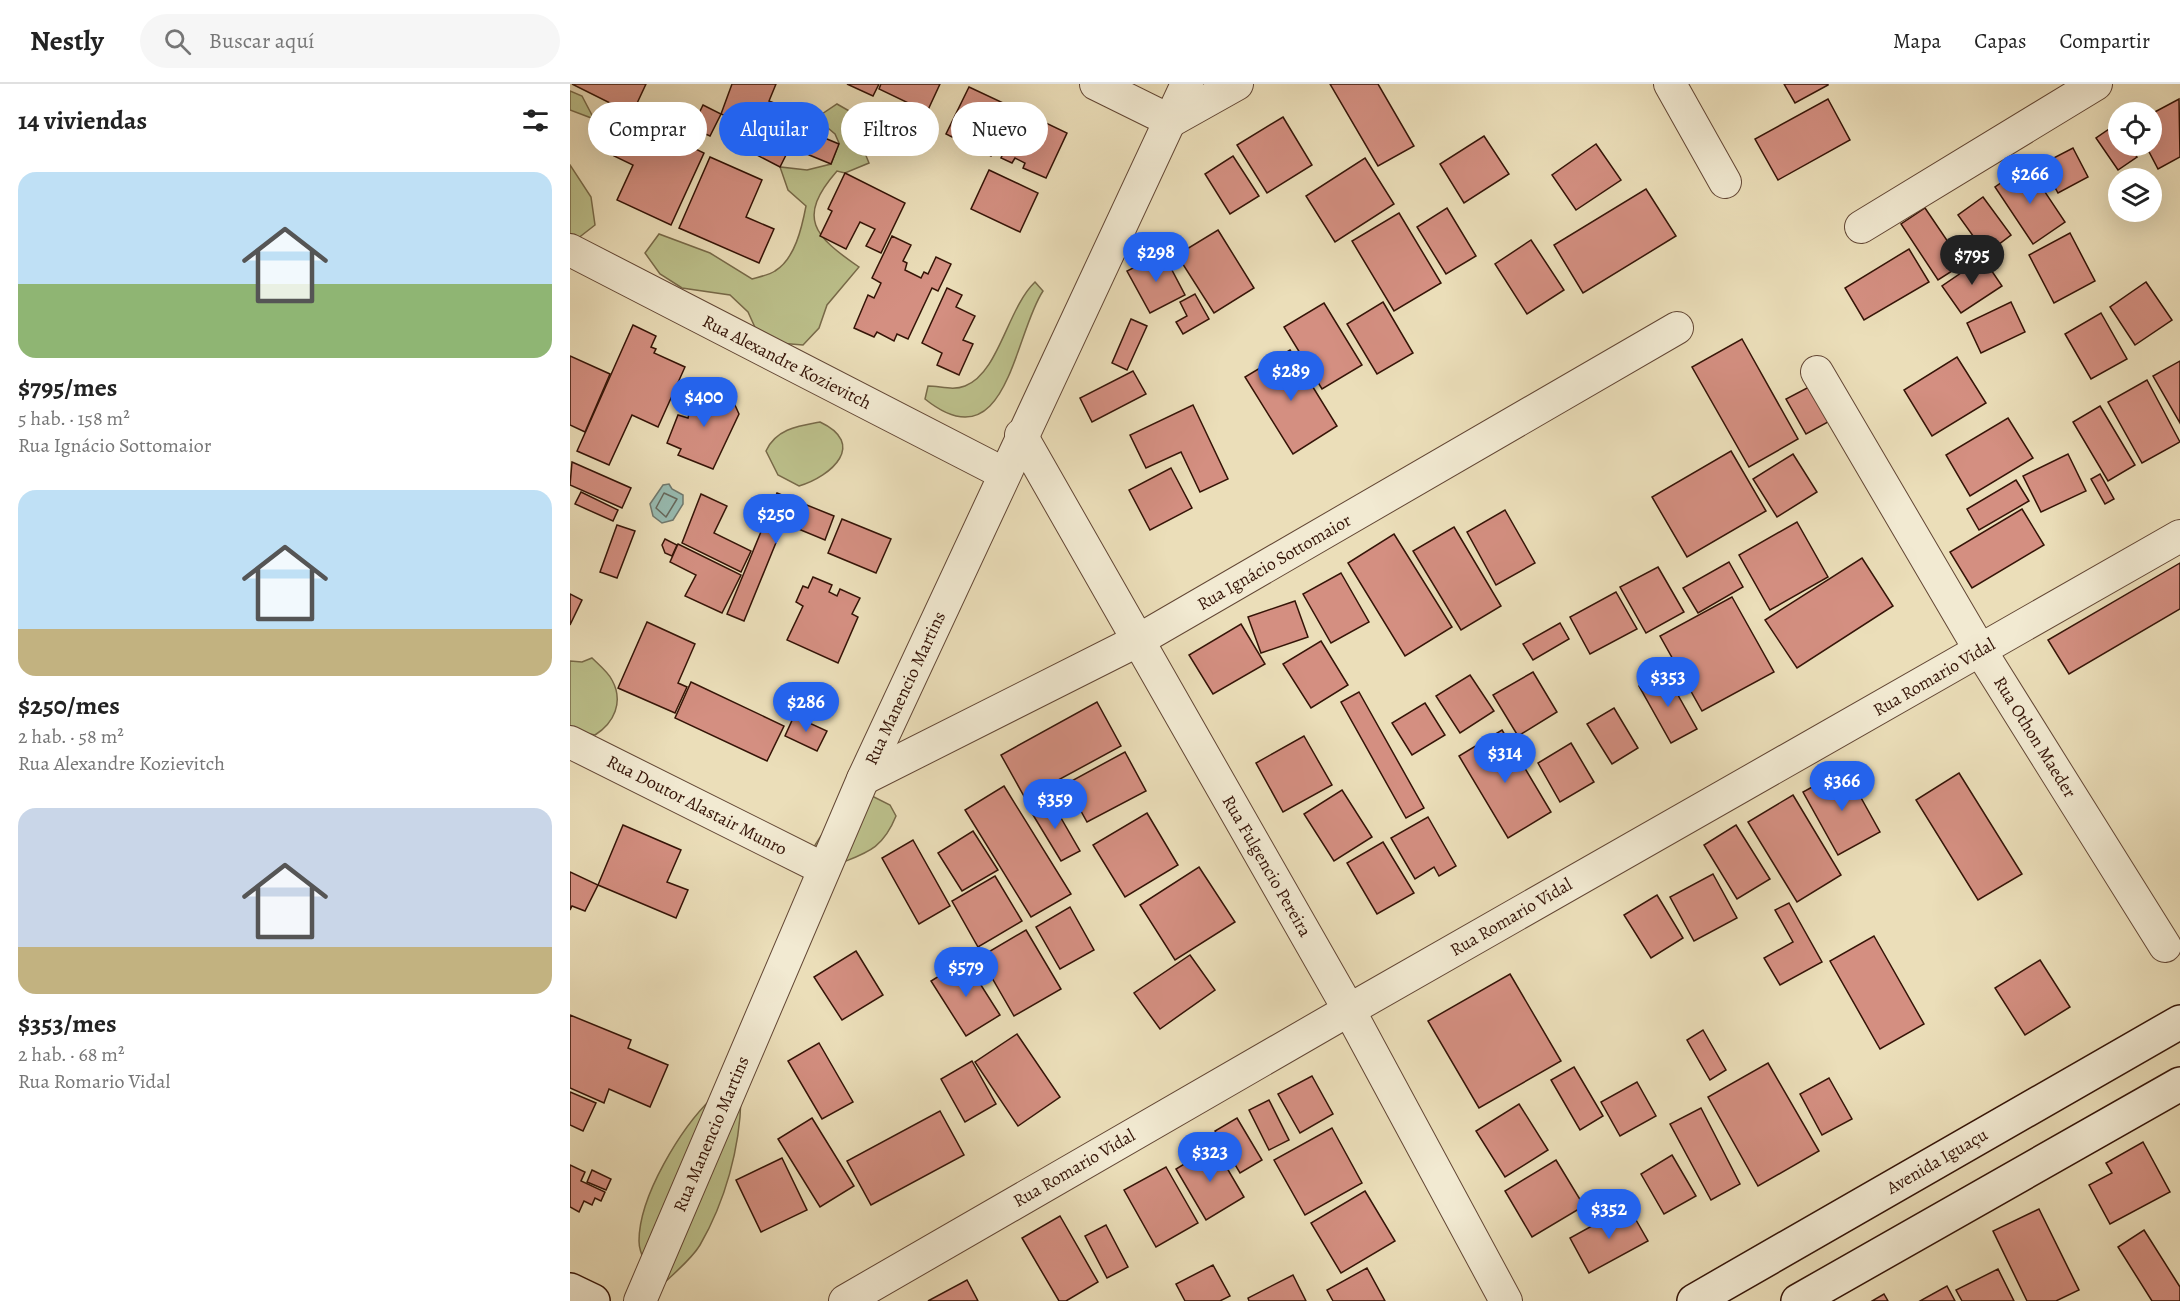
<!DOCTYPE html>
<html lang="es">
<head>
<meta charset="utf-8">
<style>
  body { margin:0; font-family:Alegreya,serif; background:#f6f6f6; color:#222; height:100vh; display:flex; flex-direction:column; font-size:22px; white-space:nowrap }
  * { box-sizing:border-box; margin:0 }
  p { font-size:20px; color:#767676 }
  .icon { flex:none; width:33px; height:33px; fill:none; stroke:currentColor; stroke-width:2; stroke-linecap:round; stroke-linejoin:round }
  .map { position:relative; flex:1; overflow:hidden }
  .sheet { display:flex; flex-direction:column; background:#fff; width:570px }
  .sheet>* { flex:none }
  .banner { position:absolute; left:18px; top:18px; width:570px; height:54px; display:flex; gap:12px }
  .buttons { position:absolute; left:1538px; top:18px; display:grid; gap:12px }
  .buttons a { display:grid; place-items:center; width:54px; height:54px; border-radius:50%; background:#fff; box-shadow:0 6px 24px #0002; font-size:30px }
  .price { position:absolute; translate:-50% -51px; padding:0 14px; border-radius:21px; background:#2563eb; color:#fff; font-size:20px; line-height:39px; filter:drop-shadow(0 2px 3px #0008) }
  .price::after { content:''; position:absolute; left:50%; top:36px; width:18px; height:14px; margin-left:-9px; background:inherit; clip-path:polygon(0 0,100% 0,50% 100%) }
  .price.current { background:#222; color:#fff }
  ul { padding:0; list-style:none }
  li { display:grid; align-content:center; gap:12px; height:318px; padding:0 18px }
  li span { display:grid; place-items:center; height:186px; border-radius:18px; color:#555 }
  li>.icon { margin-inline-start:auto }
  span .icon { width:108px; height:108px; fill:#fffc; stroke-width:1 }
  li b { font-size:26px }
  h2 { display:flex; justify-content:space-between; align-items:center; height:72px; padding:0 18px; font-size:26px }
  .pill { padding:0 21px; border-radius:27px; background:#fff; box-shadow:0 6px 24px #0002; font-size:21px; line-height:54px }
  .pill.current { background:#2563eb; color:#fff }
  header { display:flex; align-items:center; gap:36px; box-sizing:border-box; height:84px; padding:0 30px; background:#fff; border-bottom:2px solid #e0e0e0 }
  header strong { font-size:28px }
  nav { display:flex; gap:33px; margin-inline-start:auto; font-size:21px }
  .search { width:420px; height:54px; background:#f6f6f6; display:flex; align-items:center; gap:15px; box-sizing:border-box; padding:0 21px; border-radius:33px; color:#767676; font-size:22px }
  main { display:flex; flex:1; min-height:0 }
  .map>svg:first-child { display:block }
  .green { fill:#bcc08b; stroke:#786a49; stroke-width:1.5 }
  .water { fill:#98bcb2; stroke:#70796e; stroke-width:1.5 }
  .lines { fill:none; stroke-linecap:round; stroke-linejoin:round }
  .shore { stroke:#66685c; stroke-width:1.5 }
  .building { fill:#d48f81; stroke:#351407; stroke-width:1.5 }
  .street-casing { stroke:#624634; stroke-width:34 }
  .secondary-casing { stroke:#351407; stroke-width:36 }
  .street { stroke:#f2ead2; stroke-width:32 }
  .secondary { stroke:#f2ead2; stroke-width:33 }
  .labels { text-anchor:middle; stroke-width:5; stroke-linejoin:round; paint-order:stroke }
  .street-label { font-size:18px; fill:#351407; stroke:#f2ead2 }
</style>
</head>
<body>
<header>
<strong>Nestly</strong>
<div class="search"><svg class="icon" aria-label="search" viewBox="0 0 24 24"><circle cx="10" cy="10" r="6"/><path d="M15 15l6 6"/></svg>Buscar aquí</div>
<nav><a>Mapa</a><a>Capas</a><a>Compartir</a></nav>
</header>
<main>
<section class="sheet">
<h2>14 viviendas<svg class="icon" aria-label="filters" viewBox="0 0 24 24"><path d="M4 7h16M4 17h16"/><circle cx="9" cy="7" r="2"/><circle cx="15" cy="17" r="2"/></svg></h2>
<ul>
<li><span style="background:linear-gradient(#bfe0f5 60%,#8fb573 0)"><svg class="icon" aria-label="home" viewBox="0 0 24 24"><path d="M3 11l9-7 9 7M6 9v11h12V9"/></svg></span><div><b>$795/mes</b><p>5 hab. · 158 m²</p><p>Rua Ignácio Sottomaior</p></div></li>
<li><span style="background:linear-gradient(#bfe0f5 75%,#c2b280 0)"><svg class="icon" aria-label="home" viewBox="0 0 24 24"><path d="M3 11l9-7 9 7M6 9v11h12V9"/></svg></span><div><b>$250/mes</b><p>2 hab. · 58 m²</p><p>Rua Alexandre Kozievitch</p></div></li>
<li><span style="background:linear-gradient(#c9d6e8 75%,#c2b280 0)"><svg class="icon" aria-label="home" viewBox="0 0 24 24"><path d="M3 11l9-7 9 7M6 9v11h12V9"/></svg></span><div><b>$353/mes</b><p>2 hab. · 68 m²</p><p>Rua Romario Vidal</p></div></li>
</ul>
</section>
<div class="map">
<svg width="1610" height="1217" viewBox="0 0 1610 1217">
  <rect width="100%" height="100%" fill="#ebdeb9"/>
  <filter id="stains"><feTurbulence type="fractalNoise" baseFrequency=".00333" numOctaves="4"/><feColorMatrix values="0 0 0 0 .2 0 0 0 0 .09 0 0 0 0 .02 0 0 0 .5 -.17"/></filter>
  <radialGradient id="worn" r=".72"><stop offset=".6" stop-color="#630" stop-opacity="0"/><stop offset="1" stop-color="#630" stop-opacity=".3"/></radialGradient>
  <g class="green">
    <path d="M0 7 12 12 24 35 0 26Z"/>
    <path d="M267 20 288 32 290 57 299 79 275 89 267 87C226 134 244 152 289 183L257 221 249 244 233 261 209 259 188 250 178 228 160 211 112 204 90 190 75 169 89 150 140 169 182 195C189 193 199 191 205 187 225 175 232 143 236 122L218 106 210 83 237 86 261 80 269 59 265 50 246 34Z"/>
    <path d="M0 81 21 113 25 141 7 155 0 153Z"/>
    <path d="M465 198 473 207C444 250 437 381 355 315L358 302C370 302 383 307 395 302 429 289 437 225 465 198Z"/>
    <path d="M250 338C297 360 262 392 229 402L208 391 196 367C206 345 228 342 250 338Z"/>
    <path d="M22 574C28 580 38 588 42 596 54 618 44 639 25 651L0 646V577L12 578Z"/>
    <path d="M298 710 320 721 326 732C311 769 293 769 259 784L241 769C253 742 275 727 298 710Z"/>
    <path d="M142 1014H171C170 1064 155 1118 130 1161 121 1176 104 1189 91 1202 82 1189 69 1173 69 1157 69 1112 111 1044 142 1014Z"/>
  </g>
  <path class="water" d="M99 400 102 405 113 411V420L103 436 92 439 83 432 80 420 93 401Z"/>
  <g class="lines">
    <path class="shore" d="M94 409 107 415 96 433 86 424Z"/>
  </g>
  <g class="building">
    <path d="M2 0H76L62 30Z"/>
    <path d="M162 0H206L199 17 209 21 200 47 151 30Z"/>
    <path d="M277 0H309L303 12Z"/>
    <path d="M311 0H370L357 28 309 5Z"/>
    <path d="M760 0H808L844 62 808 82Z"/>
    <path d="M1214 0H1258V1L1225 19Z"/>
    <path d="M399 3 444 24 421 72 389 56 393 48 386 45 382 53 376 50Z"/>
    <path d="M1258 15 1280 56 1208 96 1185 55Z"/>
    <path d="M1609 15 1610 73 1588 85 1576 62H1581V30Z"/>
    <path d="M133 21 151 30 140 52 122 44Z"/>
    <path d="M453 28 497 49 476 94 453 84 455 79 445 74 442 79 431 74Z"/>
    <path d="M713 33 742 81 697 109 667 61Z"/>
    <path d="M302 36 324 47 312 69 290 57Z"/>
    <path d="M74 40 134 69 101 141 47 116 63 81 44 72 55 48 67 53Z"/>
    <path d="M1545 41 1548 45V62H1559L1567 73 1548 86 1526 54Z"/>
    <path d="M240 48 269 60 261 80 232 68Z"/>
    <path d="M188 50 219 65 210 83 179 67Z"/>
    <path d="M914 52 939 90 894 119 870 80Z"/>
    <path d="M1026 60 1051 96 1006 126 982 91Z"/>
    <path d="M1503 64 1518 93 1488 109 1472 80Z"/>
    <path d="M663 72 689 112 660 130 635 90Z"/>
    <path d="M140 73 192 96 176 133 204 145 189 179 109 144Z"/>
    <path d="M795 74 824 120 765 158 736 112Z"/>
    <path d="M1457 81 1495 138 1463 160 1425 103Z"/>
    <path d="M419 86 468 109 450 148 401 125Z"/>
    <path d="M275 89 335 119 311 169 296 162 305 145 290 138 276 165 250 152 262 127 258 125Z"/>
    <path d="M1076 105 1106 152 1013 209 984 161Z"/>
    <path d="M1413 113 1441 151 1416 170 1388 131Z"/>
    <path d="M877 124 906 172 876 190 847 143Z"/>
    <path d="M1355 124 1393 180 1368 196 1331 140Z"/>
    <path d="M829 129 871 199 824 227 782 157Z"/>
    <path d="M648 146 684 204 644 229 607 171Z"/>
    <path d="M1500 149 1525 197 1484 219 1459 171Z"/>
    <path d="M322 152 341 161 333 177 337 179 335 186 351 194 354 188 358 190 366 173 381 180 368 207 362 204 338 255 327 250 324 257 307 248 304 253 284 244 298 211 304 214 311 199 302 194Z"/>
    <path d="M961 156 994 206 957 230 925 180Z"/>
    <path d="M1339 165 1359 198 1294 236 1275 204Z"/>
    <path d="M593 169 615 211 580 229 557 187Z"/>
    <path d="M1413 174 1432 202 1391 229 1372 202Z"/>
    <path d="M1576 198 1602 236 1565 261 1540 223Z"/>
    <path d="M377 204 392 211 386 223 405 232 393 256 403 260 389 291 367 281 372 269 352 259Z"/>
    <path d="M625 210 639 235 613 250 606 238 617 232 610 218Z"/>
    <path d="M813 218 843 269 807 290 777 240Z"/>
    <path d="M1441 218 1455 248 1411 269 1397 239Z"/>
    <path d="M754 219 792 281 752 305 714 243Z"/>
    <path d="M1531 229 1557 275 1521 295 1495 250Z"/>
    <path d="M561 235 577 242 557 286 542 279Z"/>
    <path d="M63 241 86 252 81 263 86 265 84 269 115 283 88 343 62 331 39 381 7 367Z"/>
    <path d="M1172 255 1228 355 1179 383 1122 283Z"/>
    <path d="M720 266 767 342 723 370 675 293Z"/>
    <path d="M0 272 40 290 15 348 0 341Z"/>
    <path d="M1387 273 1416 319 1362 352 1334 306Z"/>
    <path d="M1610 277V339L1583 292Z"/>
    <path d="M563 287 576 310 522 338 510 314Z"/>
    <path d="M1577 296 1610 358 1572 379 1538 318Z"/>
    <path d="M1239 303 1258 338 1236 350 1216 315Z"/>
    <path d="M159 308 169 330 143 385 108 371 111 365 97 359 108 331 118 334 119 330 112 327 120 309 141 314Z"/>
    <path d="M623 321 658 395 630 408 611 368 576 384 560 351Z"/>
    <path d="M1530 322 1565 381 1538 397 1503 338Z"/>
    <path d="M1438 334 1463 374 1400 412 1376 371Z"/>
    <path d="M1161 367 1196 427 1117 473 1082 413Z"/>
    <path d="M1223 370 1247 408 1207 433 1183 395Z"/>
    <path d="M1498 370 1516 407 1471 428 1453 392Z"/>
    <path d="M2 378 61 404 52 424 0 401Z"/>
    <path d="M601 384 622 424 580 446 559 406Z"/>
    <path d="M1530 390 1544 415 1535 420 1521 395Z"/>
    <path d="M1446 396 1459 417 1409 446 1397 425Z"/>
    <path d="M11 408 48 426 43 437 5 420Z"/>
    <path d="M207 409 264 432 255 456 214 439 174 537 157 530Z"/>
    <path d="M131 410 157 422 144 449 181 467 171 488 112 459Z"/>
    <path d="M1452 425 1474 461 1402 504 1380 468Z"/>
    <path d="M935 426 965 479 926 501 897 448Z"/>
    <path d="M272 435 321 455 306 489 258 469Z"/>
    <path d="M1227 438 1258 493 1200 526 1169 471Z"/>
    <path d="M47 441 65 447 47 494 30 488Z"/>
    <path d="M884 443 931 522 891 546 843 467Z"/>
    <path d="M824 450 882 543 835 572 778 479Z"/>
    <path d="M95 455 107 461 102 472 95 469 92 461Z"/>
    <path d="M108 460 171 491 152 529 115 512 126 491 100 478Z"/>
    <path d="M1292 474 1323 522 1227 584 1195 536Z"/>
    <path d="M1159 478 1173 503 1128 529 1113 504Z"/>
    <path d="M1610 479V525L1499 590 1478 556Z"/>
    <path d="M1088 483 1114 528 1076 549 1050 503Z"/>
    <path d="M771 489 799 538 761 559 733 510Z"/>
    <path d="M243 493 262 501 259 508 267 512 270 505 290 514 282 530 288 533 268 579 217 556 233 522 226 518 233 502 238 504Z"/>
    <path d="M1046 508 1067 545 1020 570 1000 533Z"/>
    <path d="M0 510 12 516 0 541Z"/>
    <path d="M1162 513 1204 588 1132 627 1090 552Z"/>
    <path d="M725 517 738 553 691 569 678 533Z"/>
    <path d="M77 538 125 560 108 599 117 603 105 629 48 604Z"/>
    <path d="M990 539 999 555 963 576 953 560Z"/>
    <path d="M671 540 695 580 643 610 619 571Z"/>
    <path d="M751 557 778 601 741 624 713 580Z"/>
    <path d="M963 588 987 628 948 652 923 611Z"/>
    <path d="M1095 588 1127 645 1101 659 1069 602Z"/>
    <path d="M900 591 924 627 890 649 866 612Z"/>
    <path d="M121 598 214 642 197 677 105 634Z"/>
    <path d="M789 608 854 724 836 734 771 618Z"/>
    <path d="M527 618 551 662 455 714 431 671Z"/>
    <path d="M855 619 875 651 842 671 822 639Z"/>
    <path d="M1044 624 1068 664 1042 680 1017 640Z"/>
    <path d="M224 632 257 647 247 667 215 652Z"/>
    <path d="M932 646 981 728 938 754 889 672Z"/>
    <path d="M734 652 762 701 713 728 686 679Z"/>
    <path d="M1001 659 1024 698 990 718 968 679Z"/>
    <path d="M555 668 576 707 517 738 496 700Z"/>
    <path d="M1275 685 1310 748 1268 771 1233 708Z"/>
    <path d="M1389 689 1452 790 1408 816 1346 716Z"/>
    <path d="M434 702 501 810 461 833 395 726Z"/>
    <path d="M772 706 802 753 764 777 734 730Z"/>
    <path d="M1223 711 1271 791 1227 818 1178 738Z"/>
    <path d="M480 715 510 767 491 777 460 726Z"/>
    <path d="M577 729 608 781 555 813 523 761Z"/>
    <path d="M858 733 886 782 869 792 864 783 845 795 821 754Z"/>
    <path d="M53 741 111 766 97 798 118 806 106 834 28 801Z"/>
    <path d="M1166 741 1200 795 1167 815 1134 761Z"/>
    <path d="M403 747 428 786 392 807 368 769Z"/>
    <path d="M343 756 380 822 349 840 312 774Z"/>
    <path d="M813 758 844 809 807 830 777 779Z"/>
    <path d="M629 783 665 838 605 876 570 821Z"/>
    <path d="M0 788 28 801 15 827 2 822 0 826Z"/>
    <path d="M1143 790 1167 834 1124 857 1100 813Z"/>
    <path d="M425 792 452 837 408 863 382 817Z"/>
    <path d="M1087 811 1113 854 1081 874 1054 831Z"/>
    <path d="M1219 819 1252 878 1210 901 1194 874 1223 858 1205 826Z"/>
    <path d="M500 823 524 866 490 885 466 843Z"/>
    <path d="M456 846 491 905 444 932 410 873Z"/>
    <path d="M1304 852 1354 940 1310 965 1260 877Z"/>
    <path d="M286 867 313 911 272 936 244 893Z"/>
    <path d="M620 871 645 906 590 945 564 909Z"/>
    <path d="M395 876 430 931 396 952 361 897Z"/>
    <path d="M1470 876 1500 923 1455 951 1425 904Z"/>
    <path d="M940 890 991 977 909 1024 858 937Z"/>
    <path d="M0 931 61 956 58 964 98 981 80 1023 39 1005 34 1019 0 1004Z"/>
    <path d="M1133 946 1156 986 1140 996 1117 956Z"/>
    <path d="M447 950 490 1013 448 1042 405 978Z"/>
    <path d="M249 959 283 1018 252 1035 218 977Z"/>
    <path d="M402 977 426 1020 395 1038 371 995Z"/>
    <path d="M1198 979 1249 1067 1188 1102 1138 1013Z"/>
    <path d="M1004 983 1033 1032 1010 1046 981 996Z"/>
    <path d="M742 992 763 1030 730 1049 708 1010Z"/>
    <path d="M1259 994 1282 1035 1252 1051 1230 1010Z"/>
    <path d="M1067 998 1086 1032 1050 1052 1031 1018Z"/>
    <path d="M0 1008 26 1019 13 1047 0 1041Z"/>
    <path d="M699 1016 719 1056 699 1066 679 1026Z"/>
    <path d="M949 1020 978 1066 935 1093 906 1047Z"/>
    <path d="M1131 1024 1170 1100 1141 1116 1100 1040Z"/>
    <path d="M370 1027 394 1071 301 1121 277 1077Z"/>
    <path d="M242 1034 284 1102 250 1123 208 1055Z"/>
    <path d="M667 1034 692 1076 670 1089 645 1047Z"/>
    <path d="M762 1044 792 1099 735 1131 704 1076Z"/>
    <path d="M1573 1058 1600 1108 1540 1140 1519 1101 1542 1089 1536 1079Z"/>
    <path d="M644 1062 674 1113 636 1136 606 1085Z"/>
    <path d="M1102 1071 1126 1112 1094 1130 1071 1090Z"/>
    <path d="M212 1074 237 1126 191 1148 166 1096Z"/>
    <path d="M986 1076 1014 1122 962 1153 935 1107Z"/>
    <path d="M0 1081 15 1088 11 1097 35 1108 31 1117 25 1114 22 1121 14 1117 9 1128 0 1123Z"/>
    <path d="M596 1083 628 1139 586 1163 554 1106Z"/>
    <path d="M22 1086 41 1095 36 1106 17 1098Z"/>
    <path d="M795 1107 825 1157 771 1189 741 1139Z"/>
    <path d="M1058 1122 1078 1157 1019 1189 1000 1154Z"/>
    <path d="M1469 1125 1509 1206 1486 1217H1457L1423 1147Z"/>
    <path d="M490 1132 528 1198 496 1217H489L452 1154Z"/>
    <path d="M536 1141 558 1183 537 1194 515 1152Z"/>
    <path d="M1574 1146 1610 1203V1217H1582L1548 1163Z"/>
    <path d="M643 1181 660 1212 650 1217H615L606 1200Z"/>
    <path d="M797 1184 815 1217H763L757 1206Z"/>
    <path d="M1428 1185 1444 1217H1392L1386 1206Z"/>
    <path d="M723 1191 736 1217H679L678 1214Z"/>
    <path d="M397 1196 408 1217H358Z"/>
    <path d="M1377 1202 1385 1217H1350Z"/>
    <path d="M1314 1210 1318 1217H1302Z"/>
  </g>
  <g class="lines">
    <g class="street-casing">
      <g id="street">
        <path d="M526 0 601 37 667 0"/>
        <path d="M1100 0 1155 98"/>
        <path d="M1291 143 1526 0"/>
        <path d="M0 166 433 389"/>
        <path d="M1247 288 1410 566 1595 862"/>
        <path d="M451 351 779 926 936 1217"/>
        <path d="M0 658 254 785"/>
        <path d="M293 695 567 557 1107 244"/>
        <path d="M70 1217 293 695 617 0"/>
        <path d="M275 1217 779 926 1610 452"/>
      </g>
    </g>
    <g class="secondary-casing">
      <g id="secondary">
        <path d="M0 1206 23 1217"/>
        <path d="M1124 1217 1610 938"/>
        <path d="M1228 1217 1610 1000"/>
      </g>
    </g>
    <use href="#street" class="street"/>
    <use href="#secondary" class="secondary"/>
  </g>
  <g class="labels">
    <g class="street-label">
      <text transform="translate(217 278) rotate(27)" y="6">Rua Alexandre Kozievitch</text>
      <text transform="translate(704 478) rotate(-30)" y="6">Rua Ignácio Sottomaior</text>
      <text transform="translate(1364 593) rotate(-30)" y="6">Rua Romario Vidal</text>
      <text transform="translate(335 604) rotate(-65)" y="6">Rua Manencio Martins</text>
      <text transform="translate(1465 653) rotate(58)" y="6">Rua Othon Maeder</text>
      <text transform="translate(127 721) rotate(27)" y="6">Rua Doutor Alastair Munro</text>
      <text transform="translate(697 782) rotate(60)" y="6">Rua Fulgencio Pereira</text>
      <text transform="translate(941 833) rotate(-30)" y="6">Rua Romario Vidal</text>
      <text transform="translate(141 1050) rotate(-67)" y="6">Rua Manencio Martins</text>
      <text transform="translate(1367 1077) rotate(-30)" y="6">Avenida Iguaçu</text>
      <text transform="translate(504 1084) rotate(-30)" y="6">Rua Romario Vidal</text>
    </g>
  </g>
  <rect width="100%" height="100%" filter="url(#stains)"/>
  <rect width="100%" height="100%" fill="url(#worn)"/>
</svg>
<div class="buttons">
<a><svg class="icon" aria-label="locate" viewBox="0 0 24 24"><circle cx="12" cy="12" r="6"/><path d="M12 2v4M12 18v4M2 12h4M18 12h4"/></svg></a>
<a><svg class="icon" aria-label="layers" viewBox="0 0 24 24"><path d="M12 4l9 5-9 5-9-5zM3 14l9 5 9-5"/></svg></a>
</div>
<b class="price" style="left:1460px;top:121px">$266</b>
<b class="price" style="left:586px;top:199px">$298</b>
<b class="price current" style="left:1402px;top:202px">$795</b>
<b class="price" style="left:721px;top:318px">$289</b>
<b class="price" style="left:134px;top:344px">$400</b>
<b class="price" style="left:206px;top:461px">$250</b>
<b class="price" style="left:1098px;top:624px">$353</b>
<b class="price" style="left:236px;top:649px">$286</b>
<b class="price" style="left:935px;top:700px">$314</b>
<b class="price" style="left:1272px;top:728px">$366</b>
<b class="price" style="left:485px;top:746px">$359</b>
<b class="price" style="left:396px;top:914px">$579</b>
<b class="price" style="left:640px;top:1099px">$323</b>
<b class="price" style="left:1039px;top:1156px">$352</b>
<div class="banner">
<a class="pill">Comprar</a>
<a class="pill current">Alquilar</a>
<a class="pill">Filtros</a>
<a class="pill">Nuevo</a>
</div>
</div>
</main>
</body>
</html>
